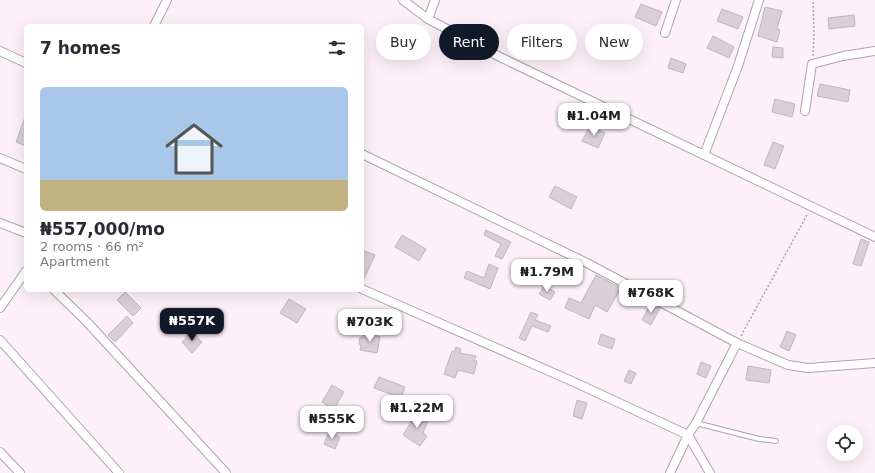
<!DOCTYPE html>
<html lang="en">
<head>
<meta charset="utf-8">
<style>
  body { margin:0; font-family:"DejaVu Sans",sans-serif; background:#f2f2f3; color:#2b2b33; height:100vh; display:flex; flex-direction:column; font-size:15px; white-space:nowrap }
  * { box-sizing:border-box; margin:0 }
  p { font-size:13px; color:#7c7c81 }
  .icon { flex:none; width:22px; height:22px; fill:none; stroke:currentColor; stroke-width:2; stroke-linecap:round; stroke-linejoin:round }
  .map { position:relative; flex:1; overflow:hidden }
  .details { position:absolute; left:24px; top:24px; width:340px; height:268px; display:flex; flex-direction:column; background:#fff; border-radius:6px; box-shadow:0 4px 16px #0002 }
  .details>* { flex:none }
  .guide { position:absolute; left:376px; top:24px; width:380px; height:36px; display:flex; gap:8px }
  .tools { position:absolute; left:827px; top:425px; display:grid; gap:8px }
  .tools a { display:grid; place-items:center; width:36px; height:36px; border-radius:50%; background:#fff; box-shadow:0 4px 16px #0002; font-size:20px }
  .price { position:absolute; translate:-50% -34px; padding:0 9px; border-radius:8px; background:#fff; color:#222; font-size:13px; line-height:26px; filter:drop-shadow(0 1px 2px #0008) }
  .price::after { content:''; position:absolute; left:50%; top:24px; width:12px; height:9px; margin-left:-6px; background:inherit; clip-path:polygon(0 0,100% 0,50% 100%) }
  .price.active { background:#111827; color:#fff }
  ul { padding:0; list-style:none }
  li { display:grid; align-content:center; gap:8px; height:212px; padding:0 16px }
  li+li { border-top:1px solid #e1e1e2 }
  li span { display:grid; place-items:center; height:124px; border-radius:6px; color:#555 }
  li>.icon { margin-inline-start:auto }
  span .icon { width:72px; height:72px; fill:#fffc; stroke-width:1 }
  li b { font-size:17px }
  h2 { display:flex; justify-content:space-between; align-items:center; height:48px; padding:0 16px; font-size:17px }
  .chip { padding:0 14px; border-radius:18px; background:#fff; box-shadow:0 4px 16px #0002; font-size:14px; line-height:36px }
  .chip.active { background:#111827; color:#fff }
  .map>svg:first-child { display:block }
  .building { fill:#dbcfd7; stroke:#c2b5bd }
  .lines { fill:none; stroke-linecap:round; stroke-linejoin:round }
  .lane-casing { stroke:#afa3ab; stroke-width:6 }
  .street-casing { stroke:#afa3ab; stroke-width:10 }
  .path { stroke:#aca2a8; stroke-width:1.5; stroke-dasharray:2 2; stroke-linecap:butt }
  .lane { stroke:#fff; stroke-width:4 }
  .street { stroke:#fff; stroke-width:8 }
</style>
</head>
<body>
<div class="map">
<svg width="875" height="473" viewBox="0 0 875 473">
  <rect width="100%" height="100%" fill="#fdf0f8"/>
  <g class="building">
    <path d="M641 4 662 12 656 26 635 17Z"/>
    <path d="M765 7 782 11 777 29 780 30 777 42 758 36Z"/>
    <path d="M722 9 743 17 738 29 717 21Z"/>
    <path d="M854 15 855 26 829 29 828 18Z"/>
    <path d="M713 36 734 47 729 58 707 48Z"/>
    <path d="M773 47 783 48V58L772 57Z"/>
    <path d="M671 58 686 64 683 73 668 68Z"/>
    <path d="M820 84 850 90 848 102 817 96Z"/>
    <path d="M775 99 795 104 792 117 772 112Z"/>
    <path d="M25 117H26V146L16 142Z"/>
    <path d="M590 126 605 133 598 148 582 141Z"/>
    <path d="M773 142 784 146 775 169 764 165Z"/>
    <path d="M555 186 577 197 571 209 549 197Z"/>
    <path d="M486 230 511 242 502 259 495 256 501 244 484 235Z"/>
    <path d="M402 235 426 249 419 261 395 247Z"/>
    <path d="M861 239 869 242 861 266 853 264Z"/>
    <path d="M362 250 375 255 362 283Z"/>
    <path d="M489 264 498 268 490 289 464 278 467 271 484 278Z"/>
    <path d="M596 275 621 288 607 312 595 305 589 319 565 308 569 298 581 303Z"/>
    <path d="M544 286 555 292 550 300 539 294Z"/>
    <path d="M125 292 141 308 133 316 117 300Z"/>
    <path d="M289 299 306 309 297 323 280 313Z"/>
    <path d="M651 303 660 308 651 325 642 320Z"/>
    <path d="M531 312 538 315 535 320 551 326 548 332 532 326 525 341 519 338Z"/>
    <path d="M127 316 133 323 115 342 108 335Z"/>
    <path d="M372 331 378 332 376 336 380 337 377 353 360 350 361 345 359 344 360 337 363 338 364 334 371 335Z"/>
    <path d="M787 331 796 335 789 351 780 347Z"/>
    <path d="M191 332 202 342 192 353 182 342Z"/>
    <path d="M601 334 615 339 612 349 598 344Z"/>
    <path d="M456 347 461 349 460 353 476 356 474 361H477L474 374 458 370 455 378 444 374 452 351 454 352Z"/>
    <path d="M701 362 711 366 706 378 697 374Z"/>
    <path d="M748 366 771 370 769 383 746 380Z"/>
    <path d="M629 370 636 373 631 384 624 381Z"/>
    <path d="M379 377 405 387 401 398 374 388Z"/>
    <path d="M332 385 344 392 334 409 322 402Z"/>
    <path d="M577 400 587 403 582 419 573 416Z"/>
    <path d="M415 411 429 418 423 433 427 436 420 446 403 435 411 422Z"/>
    <path d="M329 432 340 437 335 449 324 444Z"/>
  </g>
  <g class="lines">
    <g class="lane-casing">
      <path id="lane" d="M696 423 759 439 776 441"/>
    </g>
    <g class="street-casing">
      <g id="street">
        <path d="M403 0 428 19 500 57 875 237"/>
        <path d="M428 19 435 0"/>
        <path d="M154 26 167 0"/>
        <path d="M665 33 676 0"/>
        <path d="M0 51 26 63"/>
        <path d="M805 111 812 64 843 56 875 51"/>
        <path d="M362 154 587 263 737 343 788 365 808 368 875 363"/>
        <path d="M704 155 738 66 759 0"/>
        <path d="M0 158 26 169"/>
        <path d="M0 223 26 233"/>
        <path d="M362 289 574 382 688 435 710 473"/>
        <path d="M54 290 87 322 226 473"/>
        <path d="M0 308 26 271"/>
        <path d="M0 340 119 473"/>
        <path d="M0 452 20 473"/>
        <path d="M670 473 688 435 696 423 737 343"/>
      </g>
    </g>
    <g class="path">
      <path d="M813 56 814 33 813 0"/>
      <path d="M741 336 808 213"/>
    </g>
    <use href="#lane" class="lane"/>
    <use href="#street" class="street"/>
  </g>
</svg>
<div class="tools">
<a><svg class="icon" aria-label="locate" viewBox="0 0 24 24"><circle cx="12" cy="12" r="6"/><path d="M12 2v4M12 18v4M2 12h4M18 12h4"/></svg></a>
</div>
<b class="price" style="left:594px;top:137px">₦1.04M</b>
<b class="price" style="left:547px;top:293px">₦1.79M</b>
<b class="price" style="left:651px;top:314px">₦768K</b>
<b class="price active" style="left:192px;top:342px">₦557K</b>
<b class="price" style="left:370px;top:343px">₦703K</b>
<b class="price" style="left:417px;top:429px">₦1.22M</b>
<b class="price" style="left:332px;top:440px">₦555K</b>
<div class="guide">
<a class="chip">Buy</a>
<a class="chip active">Rent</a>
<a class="chip">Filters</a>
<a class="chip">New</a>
</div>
<section class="details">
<h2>7 homes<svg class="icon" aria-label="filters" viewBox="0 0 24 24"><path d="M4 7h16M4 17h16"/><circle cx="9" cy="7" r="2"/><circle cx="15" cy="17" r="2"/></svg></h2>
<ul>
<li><span style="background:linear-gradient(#a9c7e8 75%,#c2b280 0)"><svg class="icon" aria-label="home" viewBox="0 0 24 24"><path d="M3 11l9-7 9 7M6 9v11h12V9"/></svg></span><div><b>₦557,000/mo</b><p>2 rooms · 66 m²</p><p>Apartment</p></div></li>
</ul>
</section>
</div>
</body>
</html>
